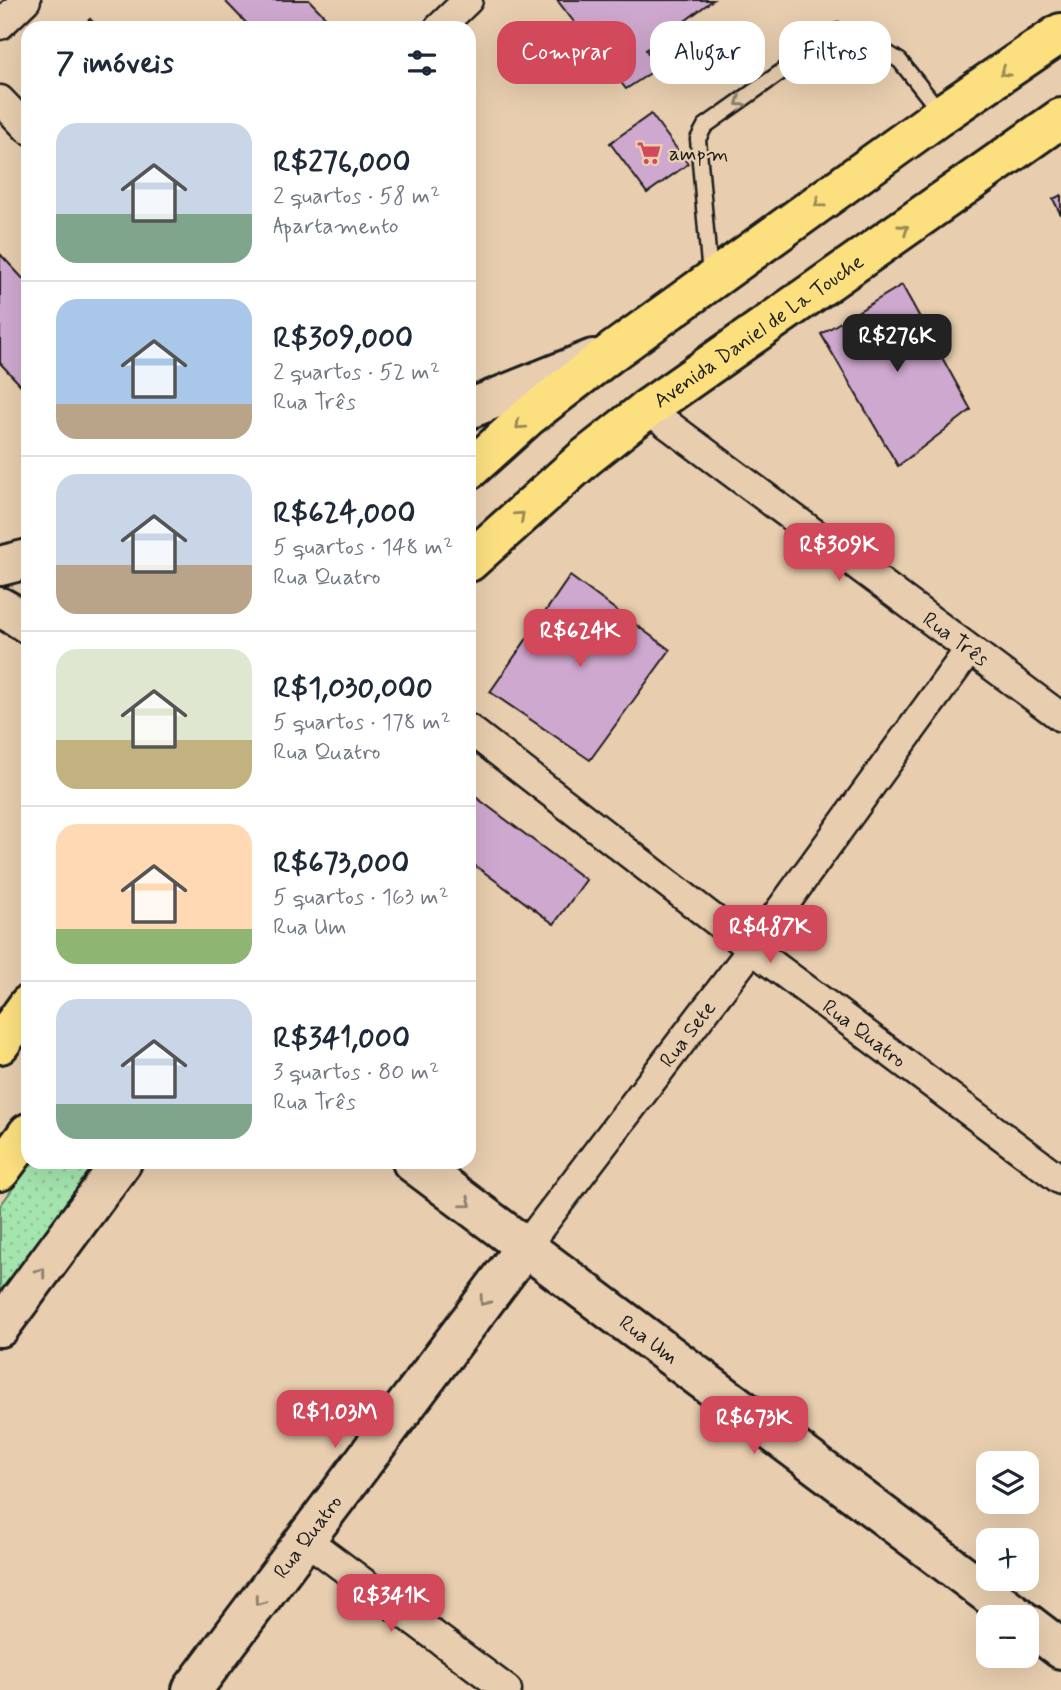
<!DOCTYPE html>
<html lang="pt">
<head>
<meta charset="utf-8">
<style>
  body { margin:0; font-family:Mynerve,sans-serif; background:#f6f6f7; color:#1f2937; height:100vh; display:flex; flex-direction:column; font-size:26px; white-space:nowrap }
  * { box-sizing:border-box; margin:0 }
  p { font-size:23px; color:#747a83 }
  .icon { flex:none; width:38px; height:38px; fill:none; stroke:currentColor; stroke-width:2; stroke-linecap:round; stroke-linejoin:round }
  .map { position:relative; flex:1; overflow:hidden }
  .drawer { position:absolute; left:21px; top:21px; width:455px; height:1148px; display:flex; flex-direction:column; background:#fff; border-radius:21px; box-shadow:0 7px 28px #0002 }
  .drawer>* { flex:none }
  .guide { position:absolute; left:497px; top:21px; width:458px; height:63px; display:flex; gap:14px }
  .controls { position:absolute; left:976px; top:1451px; display:grid; gap:14px }
  .controls a { display:grid; place-items:center; width:63px; height:63px; border-radius:14px; background:#fff; box-shadow:0 7px 28px #0002; font-size:35px }
  .price { position:absolute; translate:-50% -60px; padding:0 16px; border-radius:14px; background:#d1495b; color:#fff; font-size:23px; line-height:46px; filter:drop-shadow(0 2px 4px #0008) }
  .price::after { content:''; position:absolute; left:50%; top:42px; width:21px; height:16px; margin-left:-10px; background:inherit; clip-path:polygon(0 0,100% 0,50% 100%) }
  .price.current { background:#222; color:#fff }
  ul { padding:0; list-style:none }
  li { display:flex; align-items:center; gap:21px; height:175px; padding:0 35px }
  li+li { border-top:2px solid #e0e1e3 }
  li span { display:grid; place-items:center; flex:none; width:196px; height:140px; border-radius:21px; color:#555 }
  li>.icon { margin-inline-start:auto }
  span .icon { width:84px; height:84px; fill:#fffc; stroke-width:1 }
  li b { font-size:30px }
  h2 { display:flex; justify-content:space-between; align-items:center; height:84px; padding:0 35px; font-size:30px }
  .pill { padding:0 24px; border-radius:21px; background:#fff; box-shadow:0 7px 28px #0002; font-size:24px; line-height:63px }
  .pill.current { background:#d1495b; color:#fff }
  .map>svg:first-child { display:block }
  .grass { fill:url(#grass-dots); stroke:#608065; stroke-width:2 }
  .building { fill:#cfa8cf; stroke:#1c1c1c; stroke-width:2 }
  .lines { fill:none; stroke-linecap:round; stroke-linejoin:round }
  .lane-casing { stroke:#1c1c1c; stroke-width:19 }
  .street-casing { stroke:#1c1c1c; stroke-width:33 }
  .secondary-casing { stroke:#1c1c1c; stroke-width:44 }
  .primary-casing { stroke:#1c1c1c; stroke-width:44 }
  .lane { stroke:#e8ceaf; stroke-width:14 }
  .street { stroke:#e8ceaf; stroke-width:28 }
  .secondary { stroke:#e8ceaf; stroke-width:38 }
  .primary { stroke:#fce080; stroke-width:38 }
  .oneway { stroke:#978853 }
  .oneway2 { stroke:#8c7e6d }
  .labels { text-anchor:middle; stroke-width:5; stroke-linejoin:round; paint-order:stroke }
  .poi-label { font-size:21px; fill:#1c1c1c; stroke:#e8ceaf; text-anchor:start }
  .street-label { font-size:21px; fill:#1c1c1c; stroke:#e8ceaf }
</style>
</head>
<body>
<div class="map">
<svg width="1061" height="1690" viewBox="0 0 1061 1690">
  <defs>
    <pattern id="grass-dots" width="8" height="8" patternUnits="userSpaceOnUse" patternTransform="scale(1.75)"><rect width="8" height="8" fill="#a4e5ae"/><path d="M2 2h.1M6 6h.1" fill="none" stroke="#8dc495" stroke-width="1.8" stroke-linecap="round"/></pattern>
  </defs>
  <rect width="100%" height="100%" fill="#e8ceaf"/>
  <filter id="ink" filterUnits="userSpaceOnUse"><feTurbulence type="fractalNoise" baseFrequency=".0143" numOctaves="2"/><feDisplacementMap in="SourceGraphic" scale="14" xChannelSelector="R" yChannelSelector="G"/><feConvolveMatrix kernelMatrix="1 2 1 2 8 2 1 2 1" color-interpolation-filters="sRGB"/></filter>
  <g filter="url(#ink)">
    <path class="grass" d="M32 1162H102L0 1299V1206Z"/>
    <g class="building">
      <path d="M224 0H309L336 28H251Z"/>
      <path d="M557 0H713L646 50 658 68 626 89Z"/>
      <path d="M90 19 99 28H80Z"/>
      <path d="M651 114 688 164 647 193 610 143Z"/>
      <path d="M1061 195V215L1053 199Z"/>
      <path d="M0 254 28 284V393L0 363Z"/>
      <path d="M902 285 971 410 898 466 821 334Z"/>
      <path d="M570 576 670 650 590 760 490 692Z"/>
      <path d="M469 792 586 880 554 924 469 861Z"/>
    </g>
    <g class="lines">
      <g class="lane-casing">
        <path id="lane" d="M710 276 698 139 705 126 839 31 850 33 865 39 900 61 941 113"/>
      </g>
      <g class="street-casing">
        <g id="street">
          <path d="M0 25 26 0"/>
          <path d="M439 28 468 0"/>
          <path d="M0 100 28 129"/>
          <path id="s1" d="M647 409 1061 717"/>
          <path id="s2" d="M469 729 752 949 1061 1180"/>
          <path id="s3" d="M525 1247 752 949 969 650"/>
          <path d="M305 1539 507 1690"/>
        </g>
      </g>
      <g class="secondary-casing">
        <g id="secondary">
          <path d="M469 409 593 359"/>
          <path d="M0 566 28 559"/>
          <path d="M0 607 16 616 28 624"/>
          <path id="s4" d="M412 1162 1019 1617"/>
          <path d="M0 1327 122 1162"/>
          <path d="M1027 1623 1061 1649"/>
          <path id="s5" d="M192 1690 525 1247"/>
        </g>
      </g>
      <g class="primary-casing">
        <g id="primary">
          <path d="M469 470 529 416 612 352 942 114 1061 33"/>
          <path id="s6" d="M469 562 585 458 647 409 1061 118"/>
          <path d="M0 1044 28 1005"/>
          <path d="M0 1171 28 1133"/>
        </g>
      </g>
      <use href="#lane" class="lane"/>
      <use href="#street" class="street"/>
      <use href="#secondary" class="secondary"/>
      <use href="#primary" class="primary"/>
    </g>
    <defs><path id="oneway-chevron" d="M-2-3.5L2.5 0L-2 3.5" fill="none" stroke-width="1.6" stroke-linecap="round" stroke-linejoin="round" transform="scale(1.75)"/></defs>
    <g class="oneway">
      <use href="#oneway-chevron" transform="translate(1005 72) rotate(146)"/>
      <use href="#oneway-chevron" transform="translate(819 203) rotate(144)"/>
      <use href="#oneway-chevron" transform="translate(904 229) rotate(-35)"/>
      <use href="#oneway-chevron" transform="translate(520 425) rotate(138)"/>
      <use href="#oneway-chevron" transform="translate(520 516) rotate(-42)"/>
    </g>
    <g class="oneway2">
      <use href="#oneway-chevron" transform="translate(740 102) rotate(145)"/>
      <use href="#oneway-chevron" transform="translate(467 1203) rotate(37)"/>
      <use href="#oneway-chevron" transform="translate(41 1272) rotate(-53)"/>
      <use href="#oneway-chevron" transform="translate(484 1301) rotate(127)"/>
      <use href="#oneway-chevron" transform="translate(259 1601) rotate(127)"/>
    </g>
  </g>
  <defs>
    <g id="supermarket-bare" transform="scale(1.89)"><path d="M-6-5.5h2.5l.6 2H6L4.5 2H-2.5L-4.4-4H-6ZM-1.5 3.2a1.3 1.3 0 1 0 .1 0ZM3 3.2a1.3 1.3 0 1 0 .1 0Z" fill="#d1495b" stroke="#e8ceaf" stroke-width="2.5" paint-order="stroke"/></g>
  </defs>
  <g fill-rule="evenodd">
    <use href="#supermarket-bare" x="649" y="153"/>
  </g>
  <g class="labels">
    <g class="poi-label">
      <text x="669" y="160">ampm</text>
    </g>
    <g class="street-label">
      <text dy="7" stroke="none"><textPath href="#s6" startOffset="371">Avenida Daniel de La Touche</textPath></text>
      <text dy="7" stroke="none"><textPath href="#s1" startOffset="385">Rua Três</textPath></text>
      <text dy="7" stroke="none"><textPath href="#s2" startOffset="499">Rua Quatro</textPath></text>
      <text dy="7" stroke="none"><textPath href="#s3" startOffset="268">Rua Sete</textPath></text>
      <text dy="7" stroke="none"><textPath href="#s4" startOffset="296">Rua Um</textPath></text>
      <text dy="7" stroke="none"><textPath href="#s5" startOffset="192">Rua Quatro</textPath></text>
    </g>
  </g>
</svg>
<div class="controls">
<a><svg class="icon" aria-label="layers" viewBox="0 0 24 24"><path d="M12 4l9 5-9 5-9-5zM3 14l9 5 9-5"/></svg></a>
<a>+</a>
<a>−</a>
</div>
<b class="price current" style="left:897px;top:374px">R$276K</b>
<b class="price" style="left:839px;top:583px">R$309K</b>
<b class="price" style="left:580px;top:669px">R$624K</b>
<b class="price" style="left:770px;top:965px">R$487K</b>
<b class="price" style="left:335px;top:1450px">R$1.03M</b>
<b class="price" style="left:754px;top:1456px">R$673K</b>
<b class="price" style="left:391px;top:1634px">R$341K</b>
<div class="guide">
<a class="pill current">Comprar</a>
<a class="pill">Alugar</a>
<a class="pill">Filtros</a>
</div>
<section class="drawer">
<h2>7 imóveis<svg class="icon" aria-label="filters" viewBox="0 0 24 24"><path d="M4 7h16M4 17h16"/><circle cx="9" cy="7" r="2"/><circle cx="15" cy="17" r="2"/></svg></h2>
<ul>
<li><span style="background:linear-gradient(#c9d6e8 65%,#7fa58c 0)"><svg class="icon" aria-label="home" viewBox="0 0 24 24"><path d="M3 11l9-7 9 7M6 9v11h12V9"/></svg></span><div><b>R$276,000</b><p>2 quartos · 58 m²</p><p>Apartamento</p></div></li>
<li><span style="background:linear-gradient(#a9c7e8 75%,#b9a48a 0)"><svg class="icon" aria-label="home" viewBox="0 0 24 24"><path d="M3 11l9-7 9 7M6 9v11h12V9"/></svg></span><div><b>R$309,000</b><p>2 quartos · 52 m²</p><p>Rua Três</p></div></li>
<li><span style="background:linear-gradient(#c9d6e8 65%,#b9a48a 0)"><svg class="icon" aria-label="home" viewBox="0 0 24 24"><path d="M3 11l9-7 9 7M6 9v11h12V9"/></svg></span><div><b>R$624,000</b><p>5 quartos · 148 m²</p><p>Rua Quatro</p></div></li>
<li><span style="background:linear-gradient(#dfe7d0 65%,#c2b280 0)"><svg class="icon" aria-label="home" viewBox="0 0 24 24"><path d="M3 11l9-7 9 7M6 9v11h12V9"/></svg></span><div><b>R$1,030,000</b><p>5 quartos · 178 m²</p><p>Rua Quatro</p></div></li>
<li><span style="background:linear-gradient(#ffd9b3 75%,#8fb573 0)"><svg class="icon" aria-label="home" viewBox="0 0 24 24"><path d="M3 11l9-7 9 7M6 9v11h12V9"/></svg></span><div><b>R$673,000</b><p>5 quartos · 163 m²</p><p>Rua Um</p></div></li>
<li><span style="background:linear-gradient(#c9d6e8 75%,#7fa58c 0)"><svg class="icon" aria-label="home" viewBox="0 0 24 24"><path d="M3 11l9-7 9 7M6 9v11h12V9"/></svg></span><div><b>R$341,000</b><p>3 quartos · 80 m²</p><p>Rua Três</p></div></li>
</ul>
</section>
</div>
</body>
</html>
